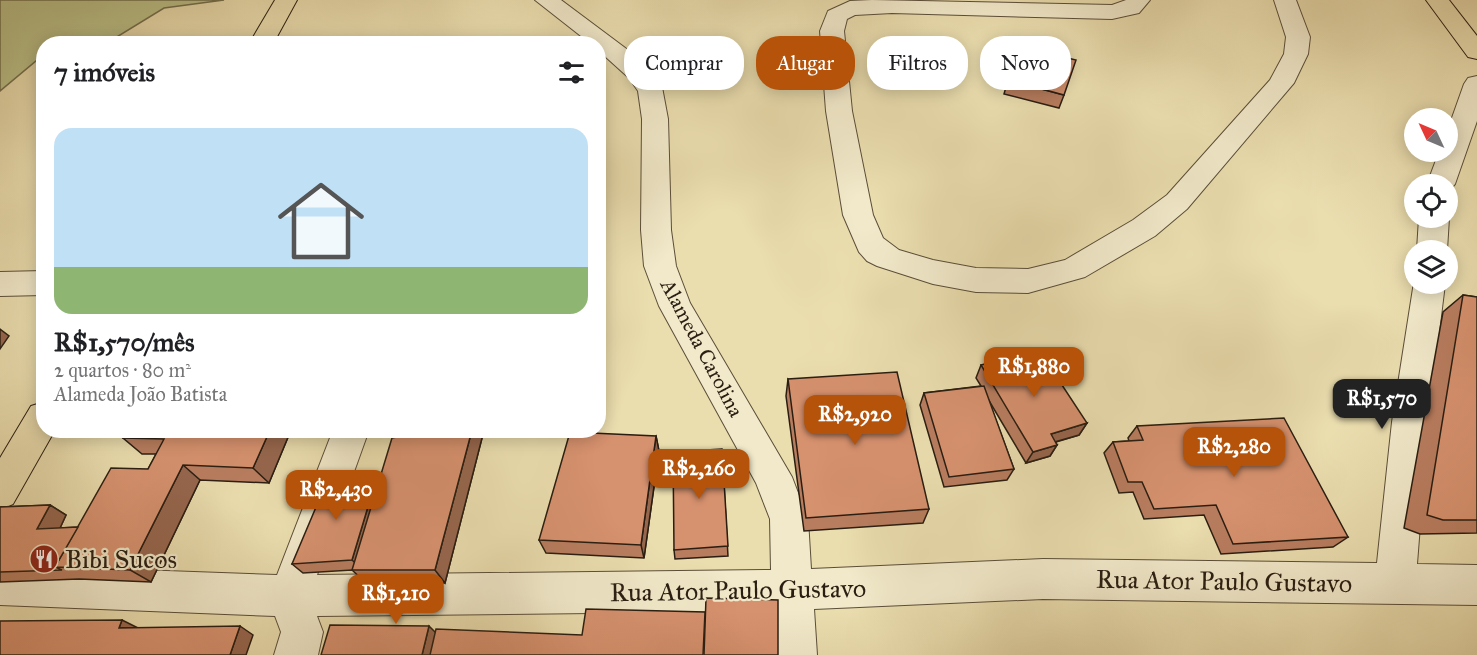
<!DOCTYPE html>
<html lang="pt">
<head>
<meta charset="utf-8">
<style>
  body { margin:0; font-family:"IM FELL Great Primer",serif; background:#f6f6f6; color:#202124; height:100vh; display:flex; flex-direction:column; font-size:22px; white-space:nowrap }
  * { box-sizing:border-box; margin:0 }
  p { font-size:20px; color:#757577 }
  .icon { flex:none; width:33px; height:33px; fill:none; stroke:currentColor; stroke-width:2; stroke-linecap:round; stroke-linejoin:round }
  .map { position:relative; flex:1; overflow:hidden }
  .panel { position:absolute; left:36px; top:36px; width:570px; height:402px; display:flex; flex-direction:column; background:#fff; border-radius:24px; box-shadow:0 3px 15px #0003 }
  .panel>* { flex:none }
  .guide { position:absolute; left:624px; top:36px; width:570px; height:54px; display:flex; gap:12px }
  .needle { width:39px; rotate:314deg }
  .buttons { position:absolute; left:1404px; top:108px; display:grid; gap:12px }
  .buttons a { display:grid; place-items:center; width:54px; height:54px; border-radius:50%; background:#fff; box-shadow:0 3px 15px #0003; font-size:30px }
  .price { position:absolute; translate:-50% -51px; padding:0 14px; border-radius:12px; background:#b45309; color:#fff; font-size:20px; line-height:39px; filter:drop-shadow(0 2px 3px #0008) }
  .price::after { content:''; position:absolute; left:50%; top:36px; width:18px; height:14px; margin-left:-9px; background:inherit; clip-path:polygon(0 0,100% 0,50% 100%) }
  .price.current { background:#222; color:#fff }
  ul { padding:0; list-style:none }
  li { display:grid; align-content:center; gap:12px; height:318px; padding:0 18px }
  li span { display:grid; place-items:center; height:186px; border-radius:18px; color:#555 }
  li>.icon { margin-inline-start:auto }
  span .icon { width:108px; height:108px; fill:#fffc; stroke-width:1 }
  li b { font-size:26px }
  h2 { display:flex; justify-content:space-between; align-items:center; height:72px; padding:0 18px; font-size:26px }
  .tag { padding:0 21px; border-radius:24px; background:#fff; box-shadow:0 3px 15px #0003; font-size:21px; line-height:54px }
  .tag.current { background:#b45309; color:#fff }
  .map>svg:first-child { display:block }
  .green { fill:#bac088; stroke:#726f4d; stroke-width:1.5 }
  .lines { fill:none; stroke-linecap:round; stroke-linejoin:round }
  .minor-casing { stroke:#5a4e39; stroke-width:2 }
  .major-casing { stroke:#2a1e12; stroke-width:2 }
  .minor { fill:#f1e9ca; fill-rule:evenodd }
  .major { fill:#eaddae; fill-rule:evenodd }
  .wall { fill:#b87d5f; stroke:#2a1e12; stroke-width:1.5 }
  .shaded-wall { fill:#96664d; stroke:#2a1e12; stroke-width:1.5 }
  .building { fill:#d6916e; stroke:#2a1e12; stroke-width:1.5 }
  .labels { text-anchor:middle; stroke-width:4.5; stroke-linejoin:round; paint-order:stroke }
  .street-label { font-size:21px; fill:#2a1e12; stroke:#f1e9ca }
  .near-poi-label { font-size:26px; fill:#2a1e12; stroke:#f1e9ca; text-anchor:start }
  .near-street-label { font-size:26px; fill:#2a1e12; stroke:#f1e9ca }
</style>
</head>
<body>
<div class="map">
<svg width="1477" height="655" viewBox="0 0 1477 655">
  <rect width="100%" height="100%" fill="#eaddae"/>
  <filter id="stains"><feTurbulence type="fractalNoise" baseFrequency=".00333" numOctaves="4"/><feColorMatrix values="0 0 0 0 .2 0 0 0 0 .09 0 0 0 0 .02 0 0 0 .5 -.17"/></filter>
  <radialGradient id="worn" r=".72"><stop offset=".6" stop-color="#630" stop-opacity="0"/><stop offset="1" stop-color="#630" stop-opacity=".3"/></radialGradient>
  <path class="green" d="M0 0H224L164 8 107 43 44 44 43 55 0 91Z"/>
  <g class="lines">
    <g class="minor-casing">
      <g id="minor">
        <path d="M535 0H561L636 56 662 87 668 119 671 230 676 266 690 303 792 477 808 519 811 569 1043 559 1377 563 1392 422 1414 282 1445 284 1428 422 1417 564 1477 565V605L1043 599 814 609 817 655H773L772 611 317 616 323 632 318 655H274L281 632 275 616 0 605V565L277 575 333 430H369L317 575 771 570 770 519 756 483 659 306 644 266 641 230 642 119 638 91 629 78 598 50V44H591Z"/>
        <path d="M872 0 1112 5 1126 0H1150L1139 13 1112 19 892 13 855 15 847 19 844 31 852 111 873 215 883 238 899 250 933 260 976 268 1028 269 1065 260 1133 220 1167 195 1270 80 1284 54 1286 37 1274 0H1296L1310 37 1308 54 1294 83 1187 209 1155 236 1085 277 1028 293 976 292 933 284 877 266 867 261 859 252 843 215 826 111 820 31 828 11 850 1Z"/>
        <path d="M1477 76V121L1455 184 1448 192V184H1427L1439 152H1448V129L1464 84 1468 78Z"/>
        <path d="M1448 216 1449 218 1447 250H1417L1419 218Z"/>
        <path d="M44 271V295L0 296V272Z"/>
      </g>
    </g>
    <g class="major-casing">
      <g id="major">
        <path d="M275 0H297L273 44H249Z"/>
        <path d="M1426 0H1449L1477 36V59L1468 57Z"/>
        <path d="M44 402V430H55L13 504 0 510V458L31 406Z"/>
      </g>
    </g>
    <use href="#minor" class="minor"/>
    <use href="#major" class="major"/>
  </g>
  <g class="wall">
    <path d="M1008 80 1064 95 1059 108 1004 94Z"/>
    <path d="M1463 295 1477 297V533L1420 534 1404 528 1443 312Z"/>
    <path d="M981 365 1087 423 1079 435 1056 442 1057 445 1050 456 1026 463 988 399 1014 469 1007 480 944 487 920 405 924 393 981 386 976 378Z"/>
    <path d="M788 379 929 509 923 523 804 531 786 396Z"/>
    <path d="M1137 426 1348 537 1333 547 1221 554 1204 515 1144 519 1133 492 1119 493 1104 453 1113 442 1129 441 1128 438Z"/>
    <path d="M127 430H291L269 483 200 480 151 582 79 579 0 582V507L50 505 66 515 60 528 78 527 148 469 156 454H142L123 438Z"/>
    <path d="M431 430H478L482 438 445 583 365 582 352 570 303 573 292 564 376 480 378 483Z"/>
    <path d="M656 436 659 451 644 558 546 553 539 540Z"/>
    <path d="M722 449 728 556 675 559 674 550Z"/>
  </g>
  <g class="shaded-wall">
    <path d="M0 329 9 336 0 349Z"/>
    <path d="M1087 423 1079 435 1044 445 1051 434Z"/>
    <path d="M270 430H291L269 483 253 468Z"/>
    <path d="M472 430H478L482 438 445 583 435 570Z"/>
    <path d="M656 436 659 451 644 558 641 545Z"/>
    <path d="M1057 445 1050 456 1026 463 1033 452Z"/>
    <path d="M183 465 200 480 151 582 130 570Z"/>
    <path d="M376 480 384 491 362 569 352 560Z"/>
    <path d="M50 505 66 515 55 539 37 529Z"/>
    <path d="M122 620 138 628H119Z"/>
    <path d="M240 626 253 635 246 655H230Z"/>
    <path d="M429 626 437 634 432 655H422Z"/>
  </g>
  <g class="building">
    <path d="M1022 47 1076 60 1064 95 1008 80Z"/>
    <path d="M1463 295 1477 297V520H1443L1427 515Z"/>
    <path d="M1039 350 1087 423 1051 434 1057 445 1033 452 981 365Z"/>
    <path d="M897 372 929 509 806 518 788 379Z"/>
    <path d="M984 386 1014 469 949 477 924 393Z"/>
    <path d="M1284 418 1348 537 1233 544 1216 505 1154 509 1142 482H1128L1113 442 1143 440 1137 426Z"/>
    <path d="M127 430H270L253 468 183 465 130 570 55 567 111 468 148 469 164 439 123 438Z"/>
    <path d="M431 430H472L435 570H352L392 438Z"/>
    <path d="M570 432 656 436 641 545 539 540Z"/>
    <path d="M722 449 728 546 674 550 673 452Z"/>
    <path d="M330 474 376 480 352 560 292 564Z"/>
    <path d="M50 505 37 529 78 527 55 567 62 570 0 572V507Z"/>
    <path d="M706 598 778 600V655H704Z"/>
    <path d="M586 609 705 612 703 655H430L436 629 582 635Z"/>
    <path d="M122 620 119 628 240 626 230 655H0V621Z"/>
    <path d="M330 625 429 626 422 655H321Z"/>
  </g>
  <defs>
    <g id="restaurant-disc" transform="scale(1.5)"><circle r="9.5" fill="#8f2418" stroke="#f1e9ca"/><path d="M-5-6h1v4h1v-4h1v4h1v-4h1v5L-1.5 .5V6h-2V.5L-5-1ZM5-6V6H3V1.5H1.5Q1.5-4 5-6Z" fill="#fff"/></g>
  </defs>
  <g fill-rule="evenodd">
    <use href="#restaurant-disc" x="44" y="559"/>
  </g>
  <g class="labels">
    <g class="street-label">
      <text transform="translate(702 348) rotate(62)" y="7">Alameda Carolina</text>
    </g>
    <g class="near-poi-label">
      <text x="65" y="568">Bibi Sucos</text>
    </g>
    <g class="near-street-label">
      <text transform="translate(1224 581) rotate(1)" y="9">Rua Ator Paulo Gustavo</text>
      <text transform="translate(738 590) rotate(-1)" y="9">Rua Ator Paulo Gustavo</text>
    </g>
  </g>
  <rect width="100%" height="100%" filter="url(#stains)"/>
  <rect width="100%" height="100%" fill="url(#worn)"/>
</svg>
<div class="buttons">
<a><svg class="needle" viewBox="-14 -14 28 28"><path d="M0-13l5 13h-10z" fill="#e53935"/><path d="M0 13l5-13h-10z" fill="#757577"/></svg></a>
<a><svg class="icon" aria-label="locate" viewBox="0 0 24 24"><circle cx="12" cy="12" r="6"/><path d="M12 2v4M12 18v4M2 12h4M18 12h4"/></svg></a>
<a><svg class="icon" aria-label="layers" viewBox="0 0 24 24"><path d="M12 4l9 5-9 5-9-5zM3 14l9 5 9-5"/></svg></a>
</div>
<b class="price" style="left:1034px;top:398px">R$1,880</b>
<b class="price current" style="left:1382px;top:430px">R$1,570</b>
<b class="price" style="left:855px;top:446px">R$2,920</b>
<b class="price" style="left:1234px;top:478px">R$2,280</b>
<b class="price" style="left:699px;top:500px">R$2,260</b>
<b class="price" style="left:336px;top:521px">R$2,430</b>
<b class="price" style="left:396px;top:625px">R$1,210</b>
<div class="guide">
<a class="tag">Comprar</a>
<a class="tag current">Alugar</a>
<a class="tag">Filtros</a>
<a class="tag">Novo</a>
</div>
<section class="panel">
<h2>7 imóveis<svg class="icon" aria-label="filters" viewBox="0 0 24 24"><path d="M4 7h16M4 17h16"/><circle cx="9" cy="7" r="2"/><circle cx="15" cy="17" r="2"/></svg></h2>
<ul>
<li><span style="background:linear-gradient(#bfe0f5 75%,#8fb573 0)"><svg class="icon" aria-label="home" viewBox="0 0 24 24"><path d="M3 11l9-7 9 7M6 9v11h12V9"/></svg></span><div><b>R$1,570/mês</b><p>2 quartos · 80 m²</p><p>Alameda João Batista</p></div></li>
</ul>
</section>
</div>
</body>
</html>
